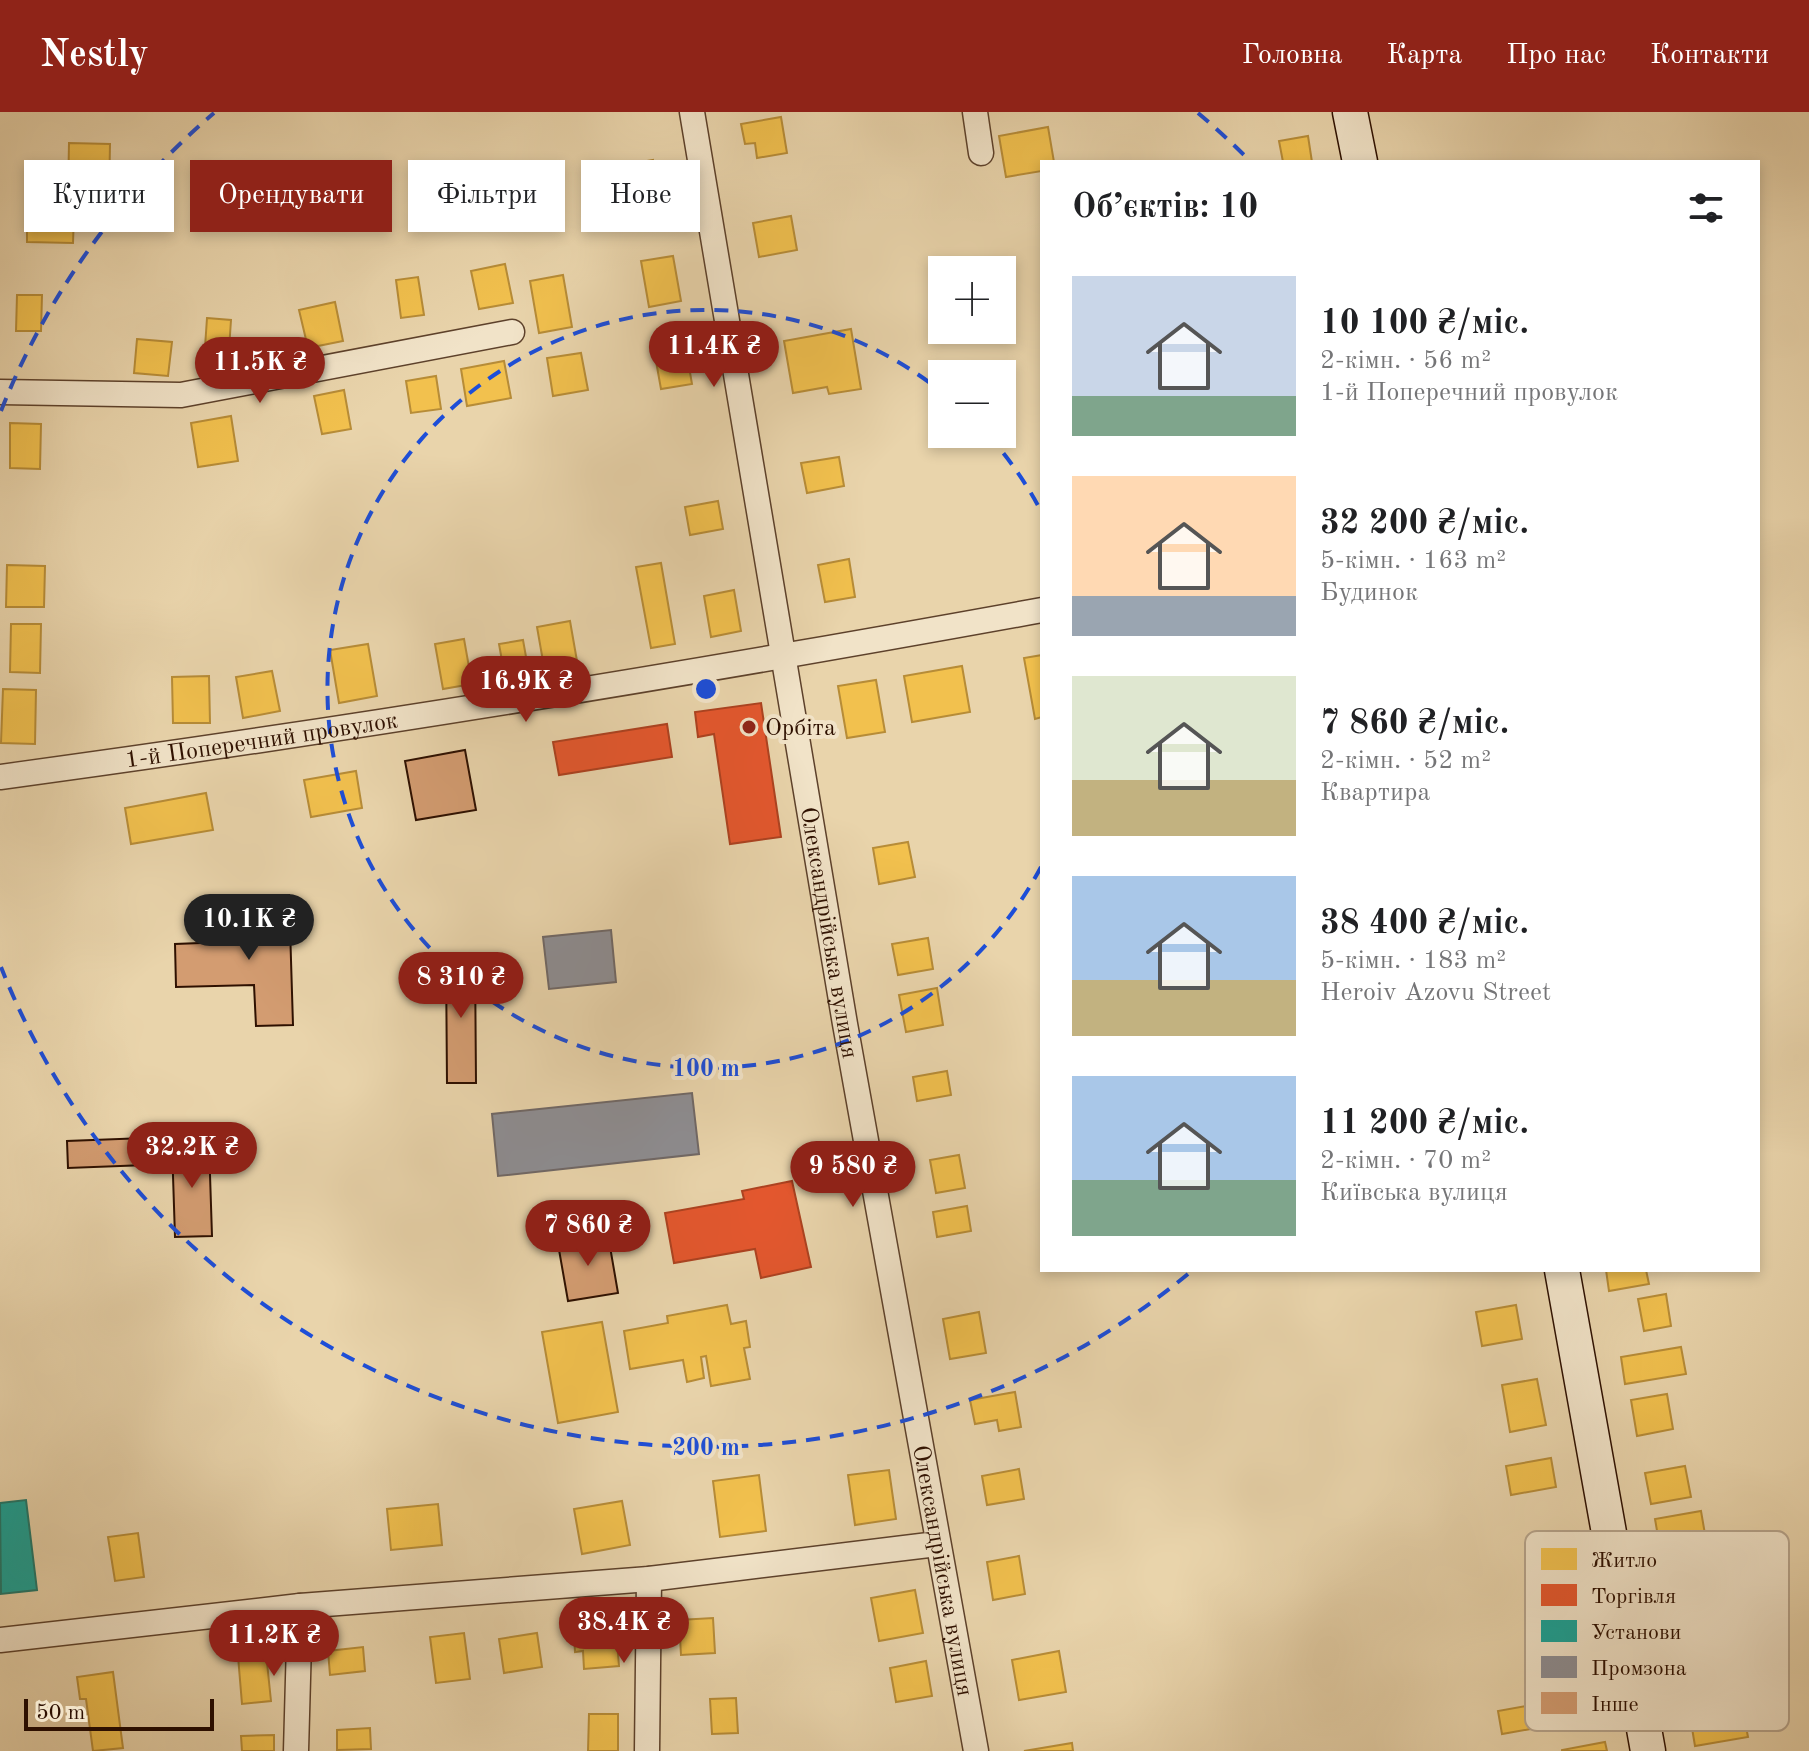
<!DOCTYPE html>
<html lang="uk">
<head>
<meta charset="utf-8">
<style>
  body { margin:0; font-family:"Old Standard TT",serif; background:#f6f6f6; color:#202124; height:100vh; display:flex; flex-direction:column; font-size:30px; white-space:nowrap }
  * { box-sizing:border-box; margin:0 }
  p { font-size:26px; color:#757577 }
  .icon { flex:none; width:44px; height:44px; fill:none; stroke:currentColor; stroke-width:2; stroke-linecap:round; stroke-linejoin:round }
  .map { position:relative; flex:1; overflow:hidden }
  .side { position:absolute; left:1040px; top:48px; width:720px; height:1112px; display:flex; flex-direction:column; background:#fff; border-radius:0px; box-shadow:0 4px 12px #0003 }
  .side>* { flex:none }
  .top-card { position:absolute; left:24px; top:48px; width:760px; height:72px; display:flex; gap:16px }
  .fabs { position:absolute; left:928px; top:144px; display:grid; gap:16px }
  .fabs a { display:grid; place-items:center; width:88px; height:88px; border-radius:0px; background:#fff; box-shadow:0 4px 12px #0003; font-size:40px }
  .scale { position:absolute; left:24px; bottom:20px; width:190px; box-sizing:border-box; padding-left:8px; border:4px solid #2e1000; border-top:0; font-size:22px; line-height:28px; white-space:nowrap; color:#2e1000; -webkit-text-stroke:6px #f1e3c8; paint-order:stroke }
  .price { position:absolute; translate:-50% -68px; padding:0 18px; border-radius:28px; background:#8f2418; color:#fff; font-size:26px; line-height:52px; filter:drop-shadow(0 2px 4px #0008) }
  .price::after { content:''; position:absolute; left:50%; top:48px; width:24px; height:18px; margin-left:-12px; background:inherit; clip-path:polygon(0 0,100% 0,50% 100%) }
  .price.current { background:#222; color:#fff }
  ul { padding:0; list-style:none }
  li { display:flex; align-items:center; gap:24px; height:200px; padding:0 32px }
  li span { display:grid; place-items:center; flex:none; width:224px; height:160px; border-radius:0px; color:#555 }
  li>.icon { margin-inline-start:auto }
  span .icon { width:96px; height:96px; fill:#fffc; stroke-width:1 }
  li b { font-size:34px }
  h2 { display:flex; justify-content:space-between; align-items:center; height:96px; padding:0 32px; font-size:34px }
  .chip { padding:0 28px; border-radius:0px; background:#fff; box-shadow:0 4px 12px #0003; font-size:28px; line-height:72px }
  .chip.current { background:#8f2418; color:#fff }
  header { display:flex; align-items:center; gap:48px; box-sizing:border-box; height:112px; padding:0 40px; background:#8f2418; color:#fff }
  header strong { font-size:38px }
  nav { display:flex; gap:44px; margin-inline-start:auto; font-size:28px }
  .map>svg:first-child { display:block }
  .homes { fill:#f2c14e; stroke:#b78c37; stroke-width:2 }
  .shops { fill:#e4572e; stroke:#ad4220; stroke-width:2 }
  .public { fill:#17a398; stroke:#1e776a; stroke-width:2 }
  .industry { fill:#8d8d92; stroke:#706866; stroke-width:2 }
  .building { fill:#d39c71; stroke:#2e1000; stroke-width:2 }
  .lines { fill:none; stroke-linecap:round; stroke-linejoin:round }
  .street-casing { stroke:#5d412b; stroke-width:27 }
  .secondary-casing { stroke:#2e1000; stroke-width:37 }
  .street { stroke:#f1e3c8; stroke-width:24 }
  .secondary { stroke:#f1e3c8; stroke-width:34 }
  .ring { fill:none; stroke:#1d4ed8; stroke-width:4; stroke-dasharray:14 10 }
  .poi-dot { fill:#8f2418; stroke:#f1e3c8; stroke-width:3 }
  .labels { text-anchor:middle; stroke-width:8; stroke-linejoin:round; paint-order:stroke }
  .poi-label { font-size:24px; fill:#2e1000; stroke:#f1e3c8; text-anchor:start }
  .street-label { font-size:24px; fill:#2e1000; stroke:#f1e3c8 }
  .key { fill:#f1e3c8; stroke:#b6a48c; stroke-width:2 }
  .key-label { font-size:22px; fill:#2e1000 }
  .centre { fill:#1d4ed8; stroke:#f1e3c8; stroke-width:4 }
  .ring-label { font-size:24px; text-anchor:middle; font-weight:bold; fill:#1d4ed8; stroke:#f1e3c8; stroke-width:8; stroke-linejoin:round; paint-order:stroke }
</style>
</head>
<body>
<header>
<strong>Nestly</strong>
<nav><a>Головна</a><a>Карта</a><a>Про нас</a><a>Контакти</a></nav>
</header>
<div class="map">
<svg width="1809" height="1639" viewBox="0 0 1809 1639">
  <rect width="100%" height="100%" fill="#e9d4ab"/>
  <filter id="stains"><feTurbulence type="fractalNoise" baseFrequency=".0025" numOctaves="4"/><feColorMatrix values="0 0 0 0 .2 0 0 0 0 .09 0 0 0 0 .02 0 0 0 .5 -.17"/></filter>
  <radialGradient id="worn" r=".72"><stop offset=".6" stop-color="#630" stop-opacity="0"/><stop offset="1" stop-color="#630" stop-opacity=".3"/></radialGradient>
  <g class="homes">
    <path d="M781 5 787 41 757 46 755 31 745 32 741 12Z"/>
    <path d="M1048 15 1054 50H1042V59L1006 65 999 24Z"/>
    <path d="M1308 24 1312 50H1283L1279 29Z"/>
    <path d="M69 31 110 32 109 85 68 84Z"/>
    <path d="M653 48 663 103 633 108 624 53Z"/>
    <path d="M27 100 74 101 73 131 27 130Z"/>
    <path d="M791 104 797 138 759 145 753 111Z"/>
    <path d="M673 144 681 189 649 195 641 149Z"/>
    <path d="M505 152 513 191 479 197 471 159Z"/>
    <path d="M563 163 572 215 539 221 530 169Z"/>
    <path d="M418 165 424 203 401 206 396 168Z"/>
    <path d="M17 183H42L41 219H16Z"/>
    <path d="M335 190 343 229 308 236 299 198Z"/>
    <path d="M207 206 231 208 228 252 204 250Z"/>
    <path d="M851 217 861 277 829 282 827 275 793 281 784 229Z"/>
    <path d="M137 227 172 230 168 264 134 261Z"/>
    <path d="M685 232 692 272 661 277 654 238Z"/>
    <path d="M581 241 588 278 553 284 547 246Z"/>
    <path d="M504 249 511 286 467 294 461 257Z"/>
    <path d="M436 264 441 297 411 301 406 269Z"/>
    <path d="M344 278 351 317 322 322 314 284Z"/>
    <path d="M231 304 238 349 198 355 191 311Z"/>
    <path d="M10 311 41 312 40 357 10 356Z"/>
    <path d="M839 345 844 374 807 381 801 351Z"/>
    <path d="M718 389 723 417 690 423 685 395Z"/>
    <path d="M849 447 855 485 825 490 818 453Z"/>
    <path d="M661 451 675 532 651 536 636 455Z"/>
    <path d="M7 453 45 454 44 495H6Z"/>
    <path d="M734 478 741 519 711 525 704 484Z"/>
    <path d="M570 509 577 549 544 555 537 515Z"/>
    <path d="M11 512H41L40 561 10 560Z"/>
    <path d="M464 527 472 572 443 577 435 532Z"/>
    <path d="M523 528 530 567 506 571 499 532Z"/>
    <path d="M368 532 377 584 339 591 330 538Z"/>
    <path d="M1042 543V605L1035 607 1024 546Z"/>
    <path d="M962 554 970 600 912 610 904 564Z"/>
    <path d="M272 559 280 599 243 606 236 565Z"/>
    <path d="M209 564 210 611H173L172 565Z"/>
    <path d="M876 568 885 620 847 626 838 574Z"/>
    <path d="M3 577 36 578 35 632 1 631Z"/>
    <path d="M356 659 362 696 311 705 304 668Z"/>
    <path d="M206 681 213 718 131 732 125 696Z"/>
    <path d="M908 730 915 765 879 772 873 736Z"/>
    <path d="M928 826 933 857 898 863 892 832Z"/>
    <path d="M937 876 943 913 906 920 899 883Z"/>
    <path d="M947 959 951 983 917 989 913 965Z"/>
    <path d="M959 1043 965 1076 936 1081 930 1048Z"/>
    <path d="M967 1094 971 1119 937 1125 933 1100Z"/>
    <path d="M1606 1158H1646L1649 1172 1609 1179Z"/>
    <path d="M1666 1182 1671 1214 1644 1219 1638 1187Z"/>
    <path d="M727 1193 731 1212 746 1209 750 1235 744 1236 750 1267 711 1274 706 1244 701 1245 704 1266 687 1270 683 1248 630 1257 624 1219 668 1211 667 1204Z"/>
    <path d="M1516 1193 1522 1227 1482 1234 1476 1200Z"/>
    <path d="M979 1200 986 1241 950 1247 943 1207Z"/>
    <path d="M602 1210 618 1300 558 1311 542 1220Z"/>
    <path d="M1681 1235 1686 1262 1625 1272 1621 1245Z"/>
    <path d="M1537 1267 1546 1313 1510 1320 1502 1273Z"/>
    <path d="M1015 1280 1021 1315 999 1319 997 1308 975 1312 970 1288Z"/>
    <path d="M1667 1282 1673 1317 1637 1324 1631 1288Z"/>
    <path d="M1551 1346 1556 1375 1511 1383 1506 1354Z"/>
    <path d="M1685 1354 1691 1385 1651 1392 1645 1361Z"/>
    <path d="M1019 1357 1024 1387 987 1393 982 1364Z"/>
    <path d="M889 1358 896 1407 855 1413 848 1363Z"/>
    <path d="M759 1363 766 1419 720 1425 713 1369Z"/>
    <path d="M622 1389 630 1433 582 1442 574 1397Z"/>
    <path d="M438 1392 442 1433 391 1438 387 1397Z"/>
    <path d="M1701 1399 1706 1428 1660 1436 1655 1407Z"/>
    <path d="M138 1421 144 1465 115 1469 108 1425Z"/>
    <path d="M1019 1444 1025 1482 993 1488 987 1450Z"/>
    <path d="M915 1478 923 1521 879 1529 871 1486Z"/>
    <path d="M713 1506 715 1541 681 1543 679 1508Z"/>
    <path d="M616 1519 619 1554 584 1557 583 1539 575 1540 574 1522Z"/>
    <path d="M464 1521 470 1567 436 1571 430 1525Z"/>
    <path d="M537 1521 542 1555 504 1561 499 1527Z"/>
    <path d="M363 1535 365 1559 330 1563 328 1539Z"/>
    <path d="M1059 1539 1066 1580 1019 1588 1012 1548Z"/>
    <path d="M266 1541 271 1589 242 1592 238 1544Z"/>
    <path d="M926 1549 932 1584 896 1590 890 1556Z"/>
    <path d="M113 1560 123 1636 93 1639 86 1587H80L77 1565Z"/>
    <path d="M1740 1583 1748 1625 1695 1634 1688 1592Z"/>
    <path d="M736 1586 738 1621 712 1622 710 1587Z"/>
    <path d="M1538 1592 1542 1615 1502 1622 1498 1599Z"/>
    <path d="M589 1602H618V1639H588Z"/>
    <path d="M370 1616 371 1637 337 1638V1618Z"/>
    <path d="M274 1623V1639H242L241 1624Z"/>
    <path d="M1605 1630 1607 1639H1562V1638Z"/>
    <path d="M1072 1631 1073 1639H1024Z"/>
  </g>
  <g class="shops">
    <path d="M761 591 781 725 730 732 714 622 698 625 695 600Z"/>
    <path d="M667 612 672 645 559 663 553 630Z"/>
    <path d="M792 1069 811 1155 761 1166 755 1137 674 1151 665 1101 744 1087 742 1079Z"/>
  </g>
  <path class="public" d="M26 1388 37 1478 1 1482 0 1391Z"/>
  <g class="industry">
    <path d="M611 818 616 870 549 877 543 825Z"/>
    <path d="M692 981 699 1042 498 1064 492 1002Z"/>
  </g>
  <g class="building">
    <path d="M465 638 476 698 416 708 405 649Z"/>
    <path d="M289 783 293 913 256 914 254 873 176 875 175 832 252 829 251 785Z"/>
    <path d="M475 844 476 971H447L446 845Z"/>
    <path d="M145 1026 146 1053 68 1056 67 1029Z"/>
    <path d="M209 1032 212 1124 175 1125 172 1033Z"/>
    <path d="M608 1123 618 1181 568 1189 558 1132Z"/>
  </g>
  <g class="lines">
    <g class="street-casing">
      <g id="street">
        <path id="s1" d="M692 0 845 912 976 1639"/>
        <path d="M975 0 981 41"/>
        <path d="M0 280 181 283 512 220"/>
        <path id="s2" d="M0 665C349 618 696 561 1042 498"/>
        <path d="M0 1528 300 1494 649 1467 937 1432"/>
        <path d="M296 1639 300 1494"/>
        <path d="M647 1639 649 1467"/>
      </g>
    </g>
    <g class="secondary-casing">
      <g id="secondary">
        <path d="M1350 0 1360 50"/>
        <path d="M1562 1158 1648 1639"/>
      </g>
    </g>
    <use href="#street" class="street"/>
    <use href="#secondary" class="secondary"/>
  </g>
  <g class="ring">
    <path d="M1041 755A379 379 0 1 1 942 280M988 323A379 379 0 0 1 1041 399"/>
    <path d="M1188 1162A758 758 0 0 1 1 855M1 299A758 758 0 0 1 214 1M1198 1A758 758 0 0 1 1247 46"/>
  </g>
  <circle class="poi-dot" cx="749" cy="615" r="8"/>
  <g class="labels">
    <g class="poi-label">
      <text x="765" y="623">Орбіта</text>
    </g>
    <g class="street-label">
      <text dy="8" stroke="none"><textPath href="#s2" startOffset="264">1-й Поперечний провулок</textPath></text>
      <text dy="8" stroke="none"><textPath href="#s1" startOffset="832">Олександрійська вулиця</textPath></text>
      <text dy="8" stroke="none"><textPath href="#s1" startOffset="1480">Олександрійська вулиця</textPath></text>
    </g>
  </g>
  <rect x="1525" y="1419" width="264" height="200" rx="12" class="key"/>
  <rect x="1541" y="1436" width="36" height="22" fill="#f2c14e"/>
  <rect x="1541" y="1472" width="36" height="22" fill="#e4572e"/>
  <rect x="1541" y="1508" width="36" height="22" fill="#17a398"/>
  <rect x="1541" y="1544" width="36" height="22" fill="#8d8d92"/>
  <rect x="1541" y="1580" width="36" height="22" fill="#d39c71"/>
  <g class="key-label">
    <text x="1591" y="1455">Житло</text>
    <text x="1591" y="1491">Торгівля</text>
    <text x="1591" y="1527">Установи</text>
    <text x="1591" y="1563">Промзона</text>
    <text x="1591" y="1599">Інше</text>
  </g>
  <circle cx="706" cy="577" r="12" class="centre"/>
  <g class="ring-label">
    <text x="706" y="964">100 m</text>
    <text x="706" y="1343">200 m</text>
  </g>
  <rect width="100%" height="100%" filter="url(#stains)"/>
  <rect width="100%" height="100%" fill="url(#worn)"/>
</svg>
<div class="fabs">
<a>+</a>
<a>−</a>
</div>
<div class="scale">50 m</div>
<b class="price" style="left:714px;top:277px">11.4K ₴</b>
<b class="price" style="left:260px;top:293px">11.5K ₴</b>
<b class="price" style="left:526px;top:612px">16.9K ₴</b>
<b class="price current" style="left:249px;top:850px">10.1K ₴</b>
<b class="price" style="left:461px;top:908px">8 310 ₴</b>
<b class="price" style="left:192px;top:1078px">32.2K ₴</b>
<b class="price" style="left:853px;top:1097px">9 580 ₴</b>
<b class="price" style="left:588px;top:1156px">7 860 ₴</b>
<b class="price" style="left:624px;top:1553px">38.4K ₴</b>
<b class="price" style="left:274px;top:1566px">11.2K ₴</b>
<div class="top-card">
<a class="chip">Купити</a>
<a class="chip current">Орендувати</a>
<a class="chip">Фільтри</a>
<a class="chip">Нове</a>
</div>
<section class="side">
<h2>Об’єктів: 10<svg class="icon" aria-label="filters" viewBox="0 0 24 24"><path d="M4 7h16M4 17h16"/><circle cx="9" cy="7" r="2"/><circle cx="15" cy="17" r="2"/></svg></h2>
<ul>
<li><span style="background:linear-gradient(#c9d6e8 75%,#7fa58c 0)"><svg class="icon" aria-label="home" viewBox="0 0 24 24"><path d="M3 11l9-7 9 7M6 9v11h12V9"/></svg></span><div><b>10 100 ₴/міс.</b><p>2-кімн. · 56 m²</p><p>1-й Поперечний провулок</p></div></li>
<li><span style="background:linear-gradient(#ffd9b3 75%,#9aa5b1 0)"><svg class="icon" aria-label="home" viewBox="0 0 24 24"><path d="M3 11l9-7 9 7M6 9v11h12V9"/></svg></span><div><b>32 200 ₴/міс.</b><p>5-кімн. · 163 m²</p><p>Будинок</p></div></li>
<li><span style="background:linear-gradient(#dfe7d0 65%,#c2b280 0)"><svg class="icon" aria-label="home" viewBox="0 0 24 24"><path d="M3 11l9-7 9 7M6 9v11h12V9"/></svg></span><div><b>7 860 ₴/міс.</b><p>2-кімн. · 52 m²</p><p>Квартира</p></div></li>
<li><span style="background:linear-gradient(#a9c7e8 65%,#c2b280 0)"><svg class="icon" aria-label="home" viewBox="0 0 24 24"><path d="M3 11l9-7 9 7M6 9v11h12V9"/></svg></span><div><b>38 400 ₴/міс.</b><p>5-кімн. · 183 m²</p><p>Heroiv Azovu Street</p></div></li>
<li><span style="background:linear-gradient(#a9c7e8 65%,#7fa58c 0)"><svg class="icon" aria-label="home" viewBox="0 0 24 24"><path d="M3 11l9-7 9 7M6 9v11h12V9"/></svg></span><div><b>11 200 ₴/міс.</b><p>2-кімн. · 70 m²</p><p>Київська вулиця</p></div></li>
</ul>
</section>
</div>
</body>
</html>
